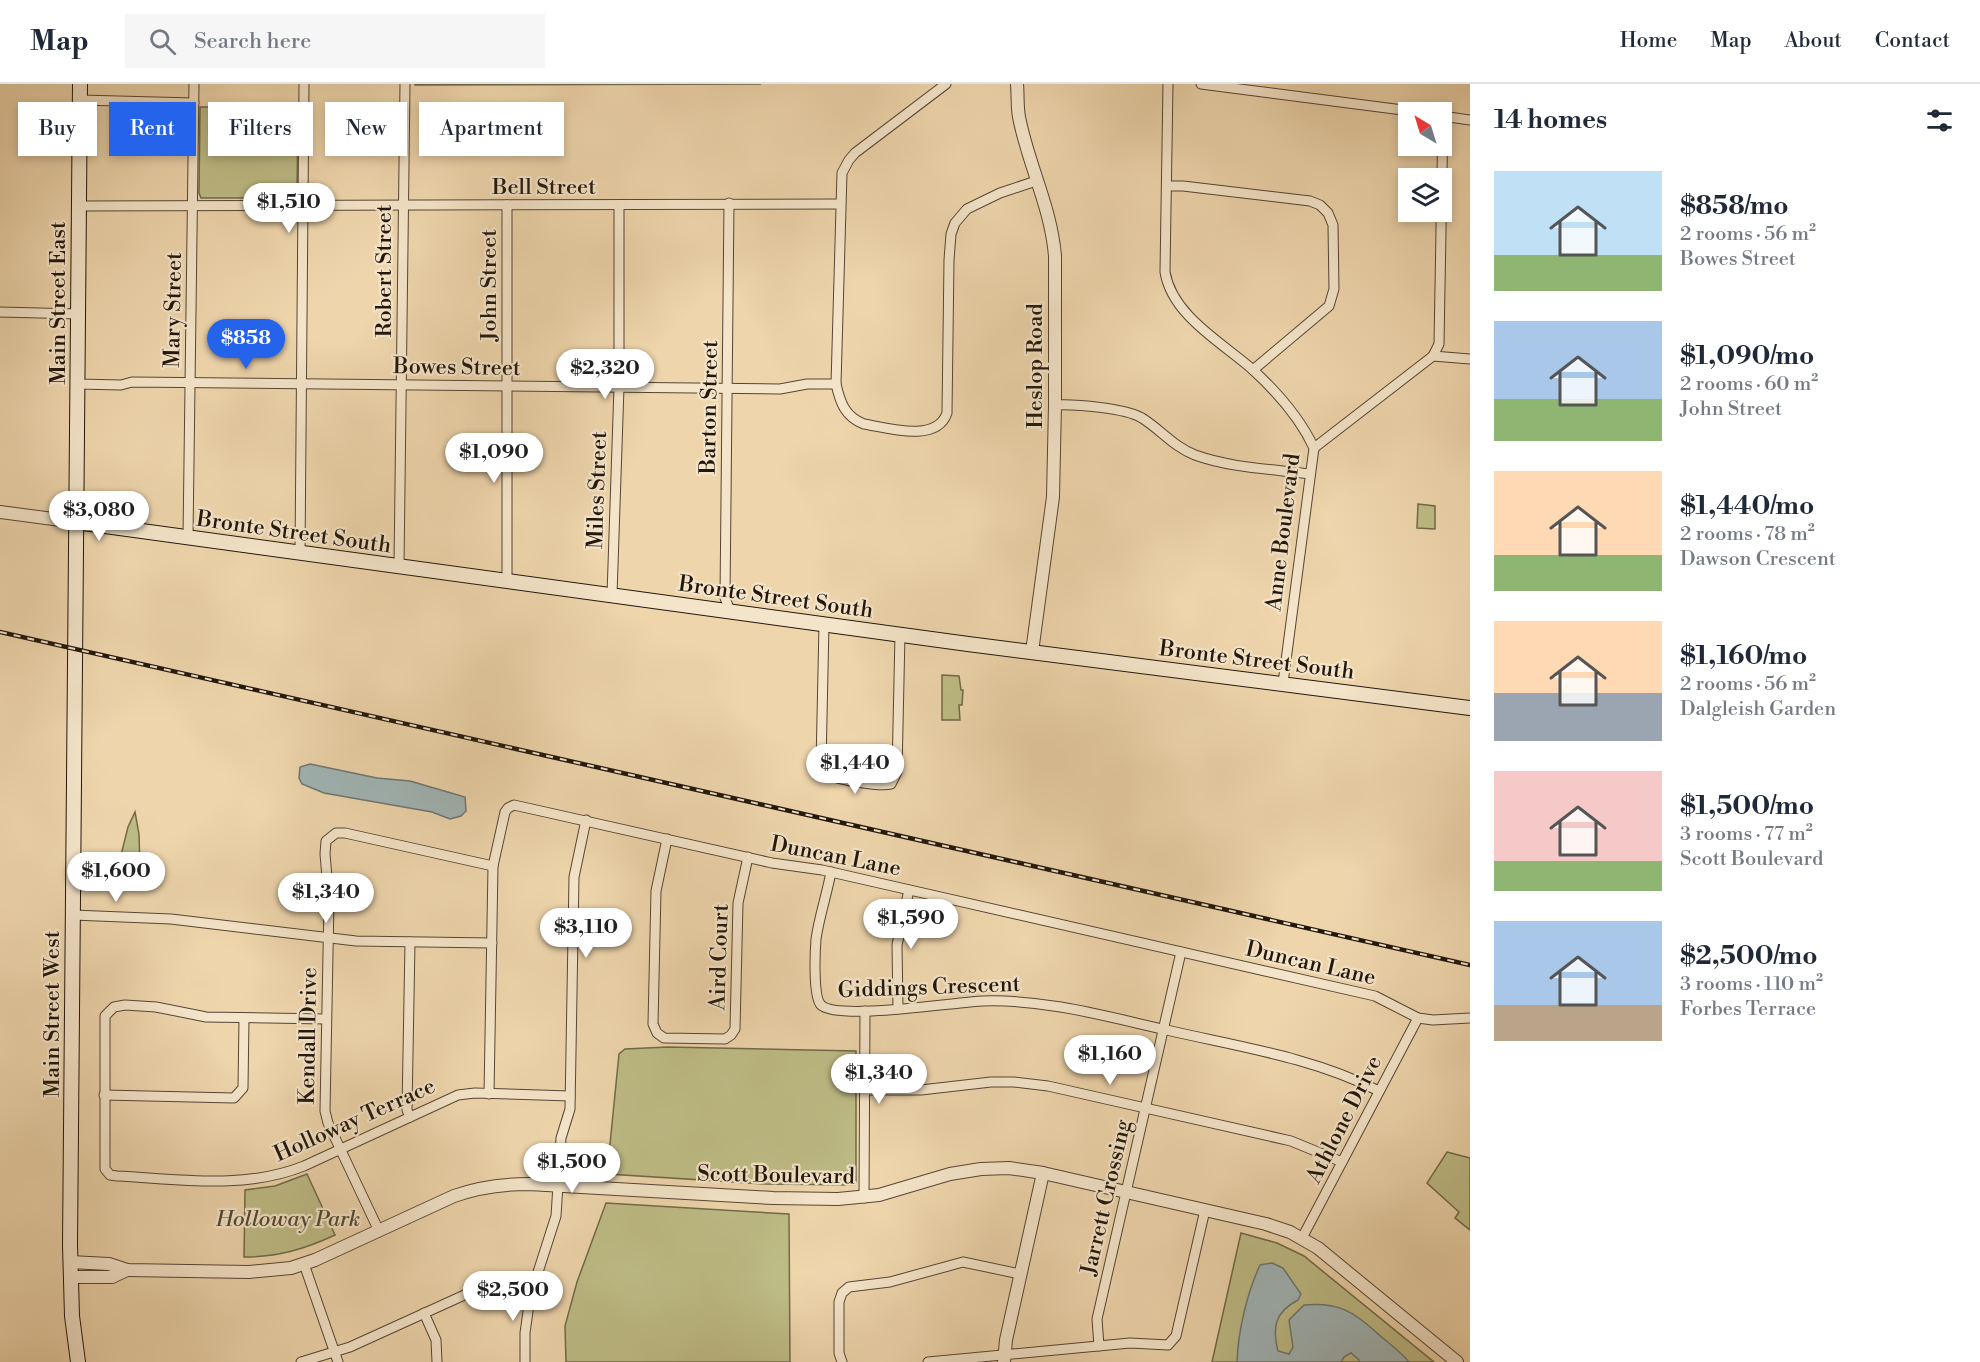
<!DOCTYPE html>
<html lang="en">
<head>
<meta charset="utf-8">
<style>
  body { margin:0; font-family:"Libre Bodoni",serif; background:#f6f6f7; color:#1f2937; height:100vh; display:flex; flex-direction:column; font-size:22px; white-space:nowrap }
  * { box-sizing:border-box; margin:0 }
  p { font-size:20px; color:#747a83 }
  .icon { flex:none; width:33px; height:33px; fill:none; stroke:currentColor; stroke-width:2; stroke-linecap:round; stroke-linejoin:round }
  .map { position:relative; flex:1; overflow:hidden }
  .sheet { display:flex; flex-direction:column; background:#fff; width:510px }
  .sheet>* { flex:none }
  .hud { position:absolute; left:18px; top:18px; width:570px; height:54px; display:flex; gap:12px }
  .needle { width:39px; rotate:322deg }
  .controls { position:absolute; left:1398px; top:18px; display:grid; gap:12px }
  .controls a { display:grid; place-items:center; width:54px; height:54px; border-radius:0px; background:#fff; box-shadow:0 3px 9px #0003; font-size:30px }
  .price { position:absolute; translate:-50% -51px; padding:0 14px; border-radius:21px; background:#fff; color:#222; font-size:20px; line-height:39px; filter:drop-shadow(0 2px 3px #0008) }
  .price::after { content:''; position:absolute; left:50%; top:36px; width:18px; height:14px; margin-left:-9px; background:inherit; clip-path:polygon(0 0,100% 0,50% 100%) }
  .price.on { background:#2563eb; color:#fff }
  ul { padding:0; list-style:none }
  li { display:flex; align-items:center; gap:18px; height:150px; padding:0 24px }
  li span { display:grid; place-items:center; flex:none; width:168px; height:120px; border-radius:0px; color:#555 }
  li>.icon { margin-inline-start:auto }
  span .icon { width:72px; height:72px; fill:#fffc; stroke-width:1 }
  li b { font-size:26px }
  h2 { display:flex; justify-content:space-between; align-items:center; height:72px; padding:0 24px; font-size:26px }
  .tag { padding:0 21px; border-radius:0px; background:#fff; box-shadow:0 3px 9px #0003; font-size:21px; line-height:54px }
  .tag.on { background:#2563eb; color:#fff }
  header { display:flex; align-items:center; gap:36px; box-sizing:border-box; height:84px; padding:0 30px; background:#fff; border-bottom:2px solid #e0e1e3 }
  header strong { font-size:28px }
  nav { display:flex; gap:33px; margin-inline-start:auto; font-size:21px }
  .search { width:420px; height:54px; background:#f6f6f7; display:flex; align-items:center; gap:15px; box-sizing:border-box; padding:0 21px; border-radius:0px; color:#747a83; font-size:22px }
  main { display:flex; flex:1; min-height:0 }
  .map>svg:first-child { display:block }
  .green { fill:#bebc86; stroke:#706a49; stroke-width:1.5 }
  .water { fill:#a0b5b6; stroke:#6e7672; stroke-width:1.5 }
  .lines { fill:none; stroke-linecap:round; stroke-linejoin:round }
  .minor-casing { stroke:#554634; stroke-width:11 }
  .tertiary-casing { stroke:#554634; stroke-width:14 }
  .secondary-casing { stroke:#22170c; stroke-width:16 }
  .minor { stroke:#f4e4c9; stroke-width:9 }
  .tertiary { stroke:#f4e4c9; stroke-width:12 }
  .secondary { stroke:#f4e4c9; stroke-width:14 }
  .rail-casing { stroke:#22170c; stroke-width:4.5 }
  .rail { stroke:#f4e4c9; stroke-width:2; stroke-dasharray:7; stroke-linecap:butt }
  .labels { text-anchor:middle; stroke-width:4.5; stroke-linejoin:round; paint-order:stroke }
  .street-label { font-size:22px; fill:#22170c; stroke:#f4e4c9 }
  .park-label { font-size:22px; font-style:italic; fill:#514931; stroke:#f4e4c9 }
</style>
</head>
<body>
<header>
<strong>Map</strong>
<div class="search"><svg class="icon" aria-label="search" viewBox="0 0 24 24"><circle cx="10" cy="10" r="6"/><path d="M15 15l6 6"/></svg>Search here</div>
<nav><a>Home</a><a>Map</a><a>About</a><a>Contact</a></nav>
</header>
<main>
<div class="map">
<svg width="1470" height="1278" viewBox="0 0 1470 1278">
  <rect width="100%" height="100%" fill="#eed5ac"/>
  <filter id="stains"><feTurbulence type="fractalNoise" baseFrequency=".00333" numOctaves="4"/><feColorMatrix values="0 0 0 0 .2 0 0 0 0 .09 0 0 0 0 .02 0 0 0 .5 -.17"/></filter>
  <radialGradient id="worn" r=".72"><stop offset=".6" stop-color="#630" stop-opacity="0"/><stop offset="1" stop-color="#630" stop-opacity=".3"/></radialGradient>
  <g class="green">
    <path d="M415 0H761L415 1Z"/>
    <path d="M200 23H298L297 114H201L199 109Z"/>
    <path d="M1418 420 1435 422V445L1417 444Z"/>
    <path d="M942 591 959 592 961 606H963L962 621H959L960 636H942Z"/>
    <path d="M135 728 139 750 140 784 117 787 128 743Z"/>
    <path d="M668 963 856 967V1099L855 1101 766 1100 607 1090 619 970 625 965Z"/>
    <path d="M1447 1068 1470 1074V1146L1455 1134 1459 1128 1427 1099Z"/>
    <path d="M307 1090 335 1151C305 1165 278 1173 244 1173L245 1106 275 1102Z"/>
    <path d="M606 1119 789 1130 790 1278H566L565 1242 577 1198Z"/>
    <path d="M1241 1149 1277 1159 1304 1172 1434 1278H1212Z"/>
  </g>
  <g class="water">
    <path d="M310 680 377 694 410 697 465 713 466 727 461 732 450 735 432 728 324 709 302 700 299 694 300 683Z"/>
    <path d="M1272 1179 1283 1184 1301 1210 1298 1216C1275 1228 1272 1243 1278 1267L1289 1270 1293 1263 1289 1236 1304 1221C1338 1218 1353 1227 1377 1249 1388 1259 1399 1266 1409 1278H1359V1276L1351 1269 1344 1273 1341 1278H1237C1238 1247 1247 1209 1260 1181Z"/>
  </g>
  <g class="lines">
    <g class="minor-casing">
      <g id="minor">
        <path d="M946 0 855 69 849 76 842 89 836 300C840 318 845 333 864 340 888 344 937 359 947 329L949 176 951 150 955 139 967 125 1000 109 1036 97"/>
        <path d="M1168 0 1165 188C1172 231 1221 258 1252 285 1276 307 1300 334 1314 364L1283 599"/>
        <path d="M1201 0 1418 28"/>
        <path d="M80 16 194 19"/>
        <path d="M1442 32 1470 36"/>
        <path d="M1168 102H1183L1310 117 1320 121 1328 129 1333 141 1334 205 1329 222 1253 286"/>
        <path d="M729 119 725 514 730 527"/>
        <path d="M507 121V497"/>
        <path d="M79 122 840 120"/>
        <path d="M0 228 79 230"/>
        <path d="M1433 272 1470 275"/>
        <path d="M78 300 121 301 132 298 780 305 807 300H836"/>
        <path d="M1055 321C1076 320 1125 324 1142 334 1161 346 1174 363 1195 371 1231 384 1272 385 1310 390"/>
        <path d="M1314 364 1433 272 1439 260 1443 32"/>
        <path d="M188 453 194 0"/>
        <path d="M300 469 304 0"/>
        <path d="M399 482 405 0"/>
        <path d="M612 511 619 303V122"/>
        <path d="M824 540 821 680C823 684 824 689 829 691 839 696 881 703 891 700L897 688 900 550"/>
        <path d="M667 755 656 807 653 940 657 949 664 954 725 955 731 951 735 945 738 819 748 773"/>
        <path d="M831 788C827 810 819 833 816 855 815 868 813 913 821 921 838 937 955 918 983 917 1047 915 1108 933 1171 947 1241 963 1314 974 1379 1007"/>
        <path d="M73 831 171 835 356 857 492 859"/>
        <path d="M410 858 407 1026 410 1033"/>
        <path d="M898 925 897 861 909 806"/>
        <path d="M326 935 206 933 156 923 125 921 114 923 105 932V1085L110 1091 117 1092C180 1095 244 1106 304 1082L458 1011 475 1009 570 1012"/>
        <path d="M866 1006H921L991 998H1014L1048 1002 1291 1057 1342 1078"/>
        <path d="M489 1010 493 782 505 728 508 724 514 721 772 779 822 786 1375 912 1418 934 1433 936 1470 934"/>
        <path d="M104 1011 234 1014 243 1004 244 934"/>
        <path d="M864 1114 865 927"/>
        <path d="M379 1147 328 1039 325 1027 329 817 325 770 326 757 336 749H345L493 782"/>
        <path d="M1302 1154 1418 934"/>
        <path d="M304 1180 338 1278"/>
        <path d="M424 1229 436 1256 437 1278"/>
        <path d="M1099 1262 1097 1235 1181 868"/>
        <path d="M301 1278 350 1263 493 1198 508 1196 533 1202"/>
        <path d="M525 1278V1249L530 1213 556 1132 561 1054 570 1025 574 793 586 736"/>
        <path d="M842 1278 839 1269V1218L842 1209 849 1203 890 1198 963 1178 1020 1190"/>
        <path d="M928 1278 1130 1259 1168 1261 1176 1252 1205 1126"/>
      </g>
    </g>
    <g class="tertiary-casing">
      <g id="tertiary">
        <path d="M1017 0C1018 11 1017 22 1019 33 1028 80 1051 123 1055 172V321L1053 413 1032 568"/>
        <path d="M0 428 76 438"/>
        <path d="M70 1178 109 1180 127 1186 249 1188 291 1184 315 1176 454 1112C479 1103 502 1100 529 1100L773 1114 838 1115 879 1111 950 1090 981 1085 1009 1084 1043 1089 1266 1140 1290 1148 1318 1164 1457 1278"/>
        <path d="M70 1193H112L127 1186"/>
        <path d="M1004 1278 1006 1256 1043 1089"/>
      </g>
    </g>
    <g class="secondary-casing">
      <g id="secondary">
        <path d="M76 438 968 560 1470 624"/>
        <path d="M78 1278 72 1232 70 1161 80 0"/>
      </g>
    </g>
    <use href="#minor" class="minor"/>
    <use href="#tertiary" class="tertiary"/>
    <use href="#secondary" class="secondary"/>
    <g class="rail-casing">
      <path id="rail" d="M0 548 1470 881"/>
    </g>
    <use href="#rail" class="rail"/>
  </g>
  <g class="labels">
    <g class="street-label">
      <text x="544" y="110">Bell Street</text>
      <text transform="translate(383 187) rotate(-90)" y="8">Robert Street</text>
      <text transform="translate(488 201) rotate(-90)" y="8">John Street</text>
      <text transform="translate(57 219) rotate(-90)" y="8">Main Street East</text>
      <text transform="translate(172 226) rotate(-89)" y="8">Mary Street</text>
      <text transform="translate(457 282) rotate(1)" y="8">Bowes Street</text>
      <text transform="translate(1034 282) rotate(-90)" y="8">Heslop Road</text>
      <text transform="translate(708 323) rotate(-89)" y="8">Barton Street</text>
      <text transform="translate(596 406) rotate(-88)" y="8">Miles Street</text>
      <text transform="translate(294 447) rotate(8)" y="8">Bronte Street South</text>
      <text transform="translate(1282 448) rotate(-83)" y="8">Anne Boulevard</text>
      <text transform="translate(776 512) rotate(8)" y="8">Bronte Street South</text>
      <text transform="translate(1257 575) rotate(7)" y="8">Bronte Street South</text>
      <text transform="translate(836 771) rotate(11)" y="8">Duncan Lane</text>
      <text transform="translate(718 873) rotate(-88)" y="8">Aird Court</text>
      <text transform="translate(1311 878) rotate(13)" y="8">Duncan Lane</text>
      <text transform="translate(929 902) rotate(-2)" y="8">Giddings Crescent</text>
      <text transform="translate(51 930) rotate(-90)" y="8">Main Street West</text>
      <text transform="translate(307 952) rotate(-89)" y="8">Kendall Drive</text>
      <text transform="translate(354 1035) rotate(-24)" y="8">Holloway Terrace</text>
      <text transform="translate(1343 1035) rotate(-63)" y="8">Athlone Drive</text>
      <text transform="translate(776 1090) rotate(1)" y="8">Scott Boulevard</text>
      <text transform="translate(1105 1113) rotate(-77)" y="8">Jarrett Crossing</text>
    </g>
    <g class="park-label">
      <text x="288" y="1142">Holloway Park</text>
    </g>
  </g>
  <rect width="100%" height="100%" filter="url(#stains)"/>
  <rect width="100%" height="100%" fill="url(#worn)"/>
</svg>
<div class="controls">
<a><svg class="needle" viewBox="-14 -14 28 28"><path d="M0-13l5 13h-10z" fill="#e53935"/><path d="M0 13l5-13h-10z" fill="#747a83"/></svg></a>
<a><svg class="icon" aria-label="layers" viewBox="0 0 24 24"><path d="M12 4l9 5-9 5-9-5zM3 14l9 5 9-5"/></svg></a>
</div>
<b class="price" style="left:289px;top:150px">$1,510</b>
<b class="price on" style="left:246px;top:286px">$858</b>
<b class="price" style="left:605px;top:316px">$2,320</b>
<b class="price" style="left:494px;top:400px">$1,090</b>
<b class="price" style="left:99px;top:458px">$3,080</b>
<b class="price" style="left:855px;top:711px">$1,440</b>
<b class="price" style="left:116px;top:819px">$1,600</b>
<b class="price" style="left:326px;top:840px">$1,340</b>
<b class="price" style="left:911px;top:866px">$1,590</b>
<b class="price" style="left:586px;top:875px">$3,110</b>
<b class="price" style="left:1110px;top:1002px">$1,160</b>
<b class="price" style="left:879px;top:1021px">$1,340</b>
<b class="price" style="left:572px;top:1110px">$1,500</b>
<b class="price" style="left:513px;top:1238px">$2,500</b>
<div class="hud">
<a class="tag">Buy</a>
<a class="tag on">Rent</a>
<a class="tag">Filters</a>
<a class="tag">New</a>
<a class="tag">Apartment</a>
</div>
</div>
<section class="sheet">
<h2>14 homes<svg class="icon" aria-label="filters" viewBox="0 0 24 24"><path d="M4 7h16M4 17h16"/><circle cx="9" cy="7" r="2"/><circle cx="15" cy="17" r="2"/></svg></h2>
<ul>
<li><span style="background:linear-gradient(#bfe0f5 70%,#8fb573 0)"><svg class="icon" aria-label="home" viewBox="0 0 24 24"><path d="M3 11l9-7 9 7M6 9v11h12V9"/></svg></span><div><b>$858/mo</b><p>2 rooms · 56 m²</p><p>Bowes Street</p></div></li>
<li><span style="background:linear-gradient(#a9c7e8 65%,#8fb573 0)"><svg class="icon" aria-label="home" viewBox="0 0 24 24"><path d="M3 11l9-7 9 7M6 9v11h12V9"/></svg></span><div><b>$1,090/mo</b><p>2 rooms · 60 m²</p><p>John Street</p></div></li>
<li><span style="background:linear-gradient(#ffd9b3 70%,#8fb573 0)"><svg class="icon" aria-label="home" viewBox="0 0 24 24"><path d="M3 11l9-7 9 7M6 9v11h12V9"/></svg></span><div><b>$1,440/mo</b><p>2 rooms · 78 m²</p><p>Dawson Crescent</p></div></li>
<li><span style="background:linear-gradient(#ffd9b3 60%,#9aa5b1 0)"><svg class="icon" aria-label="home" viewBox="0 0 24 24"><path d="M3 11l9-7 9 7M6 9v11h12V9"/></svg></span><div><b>$1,160/mo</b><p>2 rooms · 56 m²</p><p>Dalgleish Garden</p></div></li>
<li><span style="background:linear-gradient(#f6c9c9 75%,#8fb573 0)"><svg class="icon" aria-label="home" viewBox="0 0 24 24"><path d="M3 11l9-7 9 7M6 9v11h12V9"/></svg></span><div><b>$1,500/mo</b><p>3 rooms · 77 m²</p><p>Scott Boulevard</p></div></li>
<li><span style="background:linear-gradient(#a9c7e8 70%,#b9a48a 0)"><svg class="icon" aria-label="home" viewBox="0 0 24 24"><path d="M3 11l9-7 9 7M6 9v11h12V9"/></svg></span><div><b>$2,500/mo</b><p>3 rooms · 110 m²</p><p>Forbes Terrace</p></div></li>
</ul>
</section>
</main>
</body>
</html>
